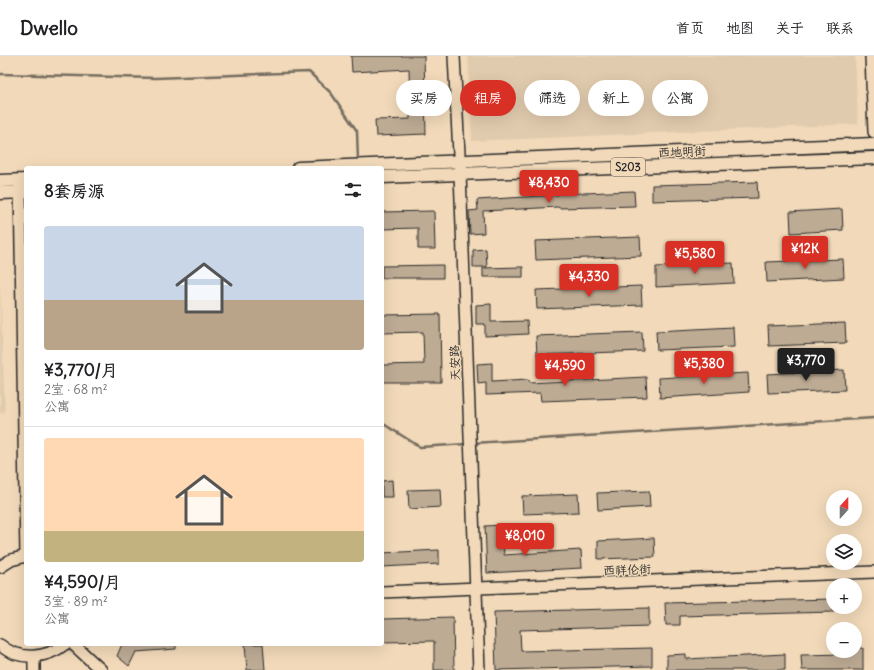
<!DOCTYPE html>
<html lang="zh">
<head>
<meta charset="utf-8">
<style>
  body { margin:0; font-family:Delius,"LXGW WenKai TC",sans-serif; background:#f2f2f2; color:#202124; height:100vh; display:flex; flex-direction:column; font-size:15px; white-space:nowrap }
  * { box-sizing:border-box; margin:0 }
  p { font-size:13px; color:#757577 }
  .icon { flex:none; width:22px; height:22px; fill:none; stroke:currentColor; stroke-width:2; stroke-linecap:round; stroke-linejoin:round }
  .map { position:relative; flex:1; overflow:hidden }
  .panel { position:absolute; left:24px; top:110px; width:360px; height:480px; display:flex; flex-direction:column; background:#fff; border-radius:4px; box-shadow:0 4px 16px #0002 }
  .panel>* { flex:none }
  .top-card { position:absolute; left:396px; top:24px; width:380px; height:36px; display:flex; gap:8px }
  .needle { width:26px; rotate:21deg }
  .controls { position:absolute; left:826px; top:434px; display:grid; gap:8px }
  .controls a { display:grid; place-items:center; width:36px; height:36px; border-radius:50%; background:#fff; box-shadow:0 4px 16px #0002; font-size:20px }
  .price { position:absolute; translate:-50% -34px; padding:0 9px; border-radius:4px; background:#d93025; color:#fff; font-size:13px; line-height:26px; filter:drop-shadow(0 1px 2px #0008) }
  .price::after { content:''; position:absolute; left:50%; top:24px; width:12px; height:9px; margin-left:-6px; background:inherit; clip-path:polygon(0 0,100% 0,50% 100%) }
  .price.current { background:#222; color:#fff }
  ul { padding:0; list-style:none }
  li { display:grid; align-content:center; gap:8px; height:212px; padding:0 20px }
  li+li { border-top:1px solid #e0e0e0 }
  li span { display:grid; place-items:center; height:124px; border-radius:4px; color:#555 }
  li>.icon { margin-inline-start:auto }
  span .icon { width:72px; height:72px; fill:#fffc; stroke-width:1 }
  li b { font-size:17px }
  h2 { display:flex; justify-content:space-between; align-items:center; height:48px; padding:0 20px; font-size:17px }
  .pill { padding:0 14px; border-radius:18px; background:#fff; box-shadow:0 4px 16px #0002; font-size:14px; line-height:36px }
  .pill.current { background:#d93025; color:#fff }
  header { display:flex; align-items:center; gap:24px; box-sizing:border-box; height:56px; padding:0 20px; background:#fff; border-bottom:1px solid #e0e0e0 }
  header strong { font-size:19px }
  nav { display:flex; gap:22px; margin-inline-start:auto; font-size:14px }
  .map>svg:first-child { display:block }
  .built { fill:#e1cbae }
  .lines { fill:none; stroke-linecap:round; stroke-linejoin:round }
  .stream { stroke:#766d60; stroke-width:2.5 }
  .building { fill:#bdab94; stroke:#2b2b2b }
  .secondary-casing { stroke:#2b2b2b; stroke-width:14 }
  .primary-casing { stroke:#2b2b2b; stroke-width:15 }
  .secondary { stroke:#f1d9b9; stroke-width:11 }
  .primary { stroke:#f1d9b9; stroke-width:12 }
  .labels { text-anchor:middle; stroke-width:3; stroke-linejoin:round; paint-order:stroke }
  .shield { fill:#f1d9b9; stroke:#665f56; stroke-width:1 }
  .shield-label { font-size:11px; font-weight:bold; fill:#2b2b2b }
  .street-label { font-size:12px; fill:#2b2b2b; stroke:#f1d9b9 }
</style>
</head>
<body>
<header>
<strong>Dwello</strong>
<nav><a>首页</a><a>地图</a><a>关于</a><a>联系</a></nav>
</header>
<div class="map">
<svg width="874" height="614" viewBox="0 0 874 614">
  <rect width="100%" height="100%" fill="#f1d9b9"/>
  <filter id="ink" filterUnits="userSpaceOnUse"><feTurbulence type="fractalNoise" baseFrequency=".025" numOctaves="2"/><feDisplacementMap in="SourceGraphic" scale="8" xChannelSelector="R" yChannelSelector="G"/><feConvolveMatrix kernelMatrix="1 2 1 2 8 2 1 2 1" color-interpolation-filters="sRGB"/></filter>
  <g filter="url(#ink)">
    <g class="built">
      <path d="M468 0H855L858 68 472 85Z"/>
      <path d="M0 226 5 356 0 357Z"/>
    </g>
    <g class="lines">
      <g class="stream">
        <path d="M0 18 156 22 309 16 331 37 357 75 358 105"/>
        <path d="M382 367 420 391 466 388"/>
        <path d="M473 387 874 362"/>
      </g>
    </g>
    <g class="building">
      <path d="M351 0H424L426 78 376 80 375 64 410 63 409 13 352 16Z"/>
      <path d="M757 126 758 142 652 145V129Z"/>
      <path d="M634 135 635 150 559 152 558 151 483 155 484 177 470 178 469 155 478 154 477 144 558 139V138Z"/>
      <path d="M842 153 843 174 791 177 790 156Z"/>
      <path d="M434 155 435 193H418V172L382 173V156Z"/>
      <path d="M640 181 641 200 536 204 535 185Z"/>
      <path d="M486 193 487 211H473V194Z"/>
      <path d="M843 203 844 222 767 226 766 206Z"/>
      <path d="M733 207 734 227 656 231V211Z"/>
      <path d="M443 209V222H382V210Z"/>
      <path d="M523 211V221H483V212Z"/>
      <path d="M641 230 642 249 537 253 536 234Z"/>
      <path d="M491 248V266L527 265 528 278 485 280V268H476V249Z"/>
      <path d="M440 258 441 326H382V309L424 308 423 276 382 277V259Z"/>
      <path d="M845 267 846 287 769 290 768 270Z"/>
      <path d="M733 271 734 291 657 294 656 275Z"/>
      <path d="M642 276 643 295 537 299 536 280Z"/>
      <path d="M492 307V326L528 324 529 327 646 321 647 341 541 345 540 337 486 339V327L478 328 477 308Z"/>
      <path d="M844 314 845 334 768 337 767 318Z"/>
      <path d="M748 317 749 336 660 342 659 322Z"/>
      <path d="M392 424 393 441H382V425Z"/>
      <path d="M440 433 441 451 409 453 408 434Z"/>
      <path d="M649 435 650 451 598 454 597 437Z"/>
      <path d="M578 438 579 456 523 458 522 440Z"/>
      <path d="M502 469 504 499 581 494 582 512 487 517 485 470Z"/>
      <path d="M654 482 655 501 598 503V485Z"/>
      <path d="M439 494V508L382 511V497Z"/>
      <path d="M833 543V556L680 560V569H666L665 547Z"/>
      <path d="M649 552V570L520 574 521 595 652 592V610L496 614 494 556Z"/>
      <path d="M453 561 454 614H434V585L382 586V563Z"/>
      <path d="M122 588H176V593L136 596 129 610 117 600Z"/>
      <path d="M245 588H263L265 614H247Z"/>
      <path d="M855 592H863V614H802L801 599 846 598V595H855Z"/>
      <path d="M686 598V603L785 598V614H667V599Z"/>
    </g>
    <g class="lines">
      <g class="secondary-casing">
        <g id="secondary">
          <path d="M454 0 460 118 479 614"/>
          <path d="M871 0 874 76"/>
          <path d="M20 129 26 500"/>
          <path d="M0 511 11 504 26 500"/>
          <path d="M382 536 874 516"/>
          <path d="M73 588 101 614"/>
          <path d="M0 589C19 605 46 603 65 588"/>
          <path d="M34 601V614"/>
        </g>
      </g>
      <g class="primary-casing">
        <g id="primary">
          <path d="M298 112 874 88"/>
          <path d="M382 121 874 102"/>
          <path d="M0 125 26 124"/>
          <path d="M0 137 26 136"/>
        </g>
      </g>
      <use href="#secondary" class="secondary"/>
      <use href="#primary" class="primary"/>
    </g>
  </g>
  <g class="labels">
    <rect class="shield" x="611" y="102" width="34" height="18" rx="3"/>
    <g class="shield-label">
      <text x="628" y="115">S203</text>
    </g>
    <g class="street-label">
      <text transform="translate(682 96) rotate(-2)" y="4">西地明街</text>
      <text transform="translate(455 307) rotate(-92)" y="4">天安路</text>
      <text transform="translate(627 514) rotate(-2)" y="4">西祥伦街</text>
    </g>
  </g>
</svg>
<div class="controls">
<a><svg class="needle" viewBox="-14 -14 28 28"><path d="M0-13l5 13h-10z" fill="#e53935"/><path d="M0 13l5-13h-10z" fill="#757577"/></svg></a>
<a><svg class="icon" aria-label="layers" viewBox="0 0 24 24"><path d="M12 4l9 5-9 5-9-5zM3 14l9 5 9-5"/></svg></a>
<a>+</a>
<a>−</a>
</div>
<b class="price" style="left:549px;top:148px">¥8,430</b>
<b class="price" style="left:805px;top:214px">¥12K</b>
<b class="price" style="left:695px;top:219px">¥5,580</b>
<b class="price" style="left:589px;top:242px">¥4,330</b>
<b class="price current" style="left:806px;top:326px">¥3,770</b>
<b class="price" style="left:704px;top:329px">¥5,380</b>
<b class="price" style="left:565px;top:331px">¥4,590</b>
<b class="price" style="left:525px;top:501px">¥8,010</b>
<div class="top-card">
<a class="pill">买房</a>
<a class="pill current">租房</a>
<a class="pill">筛选</a>
<a class="pill">新上</a>
<a class="pill">公寓</a>
</div>
<section class="panel">
<h2>8套房源<svg class="icon" aria-label="filters" viewBox="0 0 24 24"><path d="M4 7h16M4 17h16"/><circle cx="9" cy="7" r="2"/><circle cx="15" cy="17" r="2"/></svg></h2>
<ul>
<li><span style="background:linear-gradient(#c9d6e8 60%,#b9a48a 0)"><svg class="icon" aria-label="home" viewBox="0 0 24 24"><path d="M3 11l9-7 9 7M6 9v11h12V9"/></svg></span><div><b>¥3,770/月</b><p>2室 · 68 m²</p><p>公寓</p></div></li>
<li><span style="background:linear-gradient(#ffd9b3 75%,#c2b280 0)"><svg class="icon" aria-label="home" viewBox="0 0 24 24"><path d="M3 11l9-7 9 7M6 9v11h12V9"/></svg></span><div><b>¥4,590/月</b><p>3室 · 89 m²</p><p>公寓</p></div></li>
</ul>
</section>
</div>
</body>
</html>
